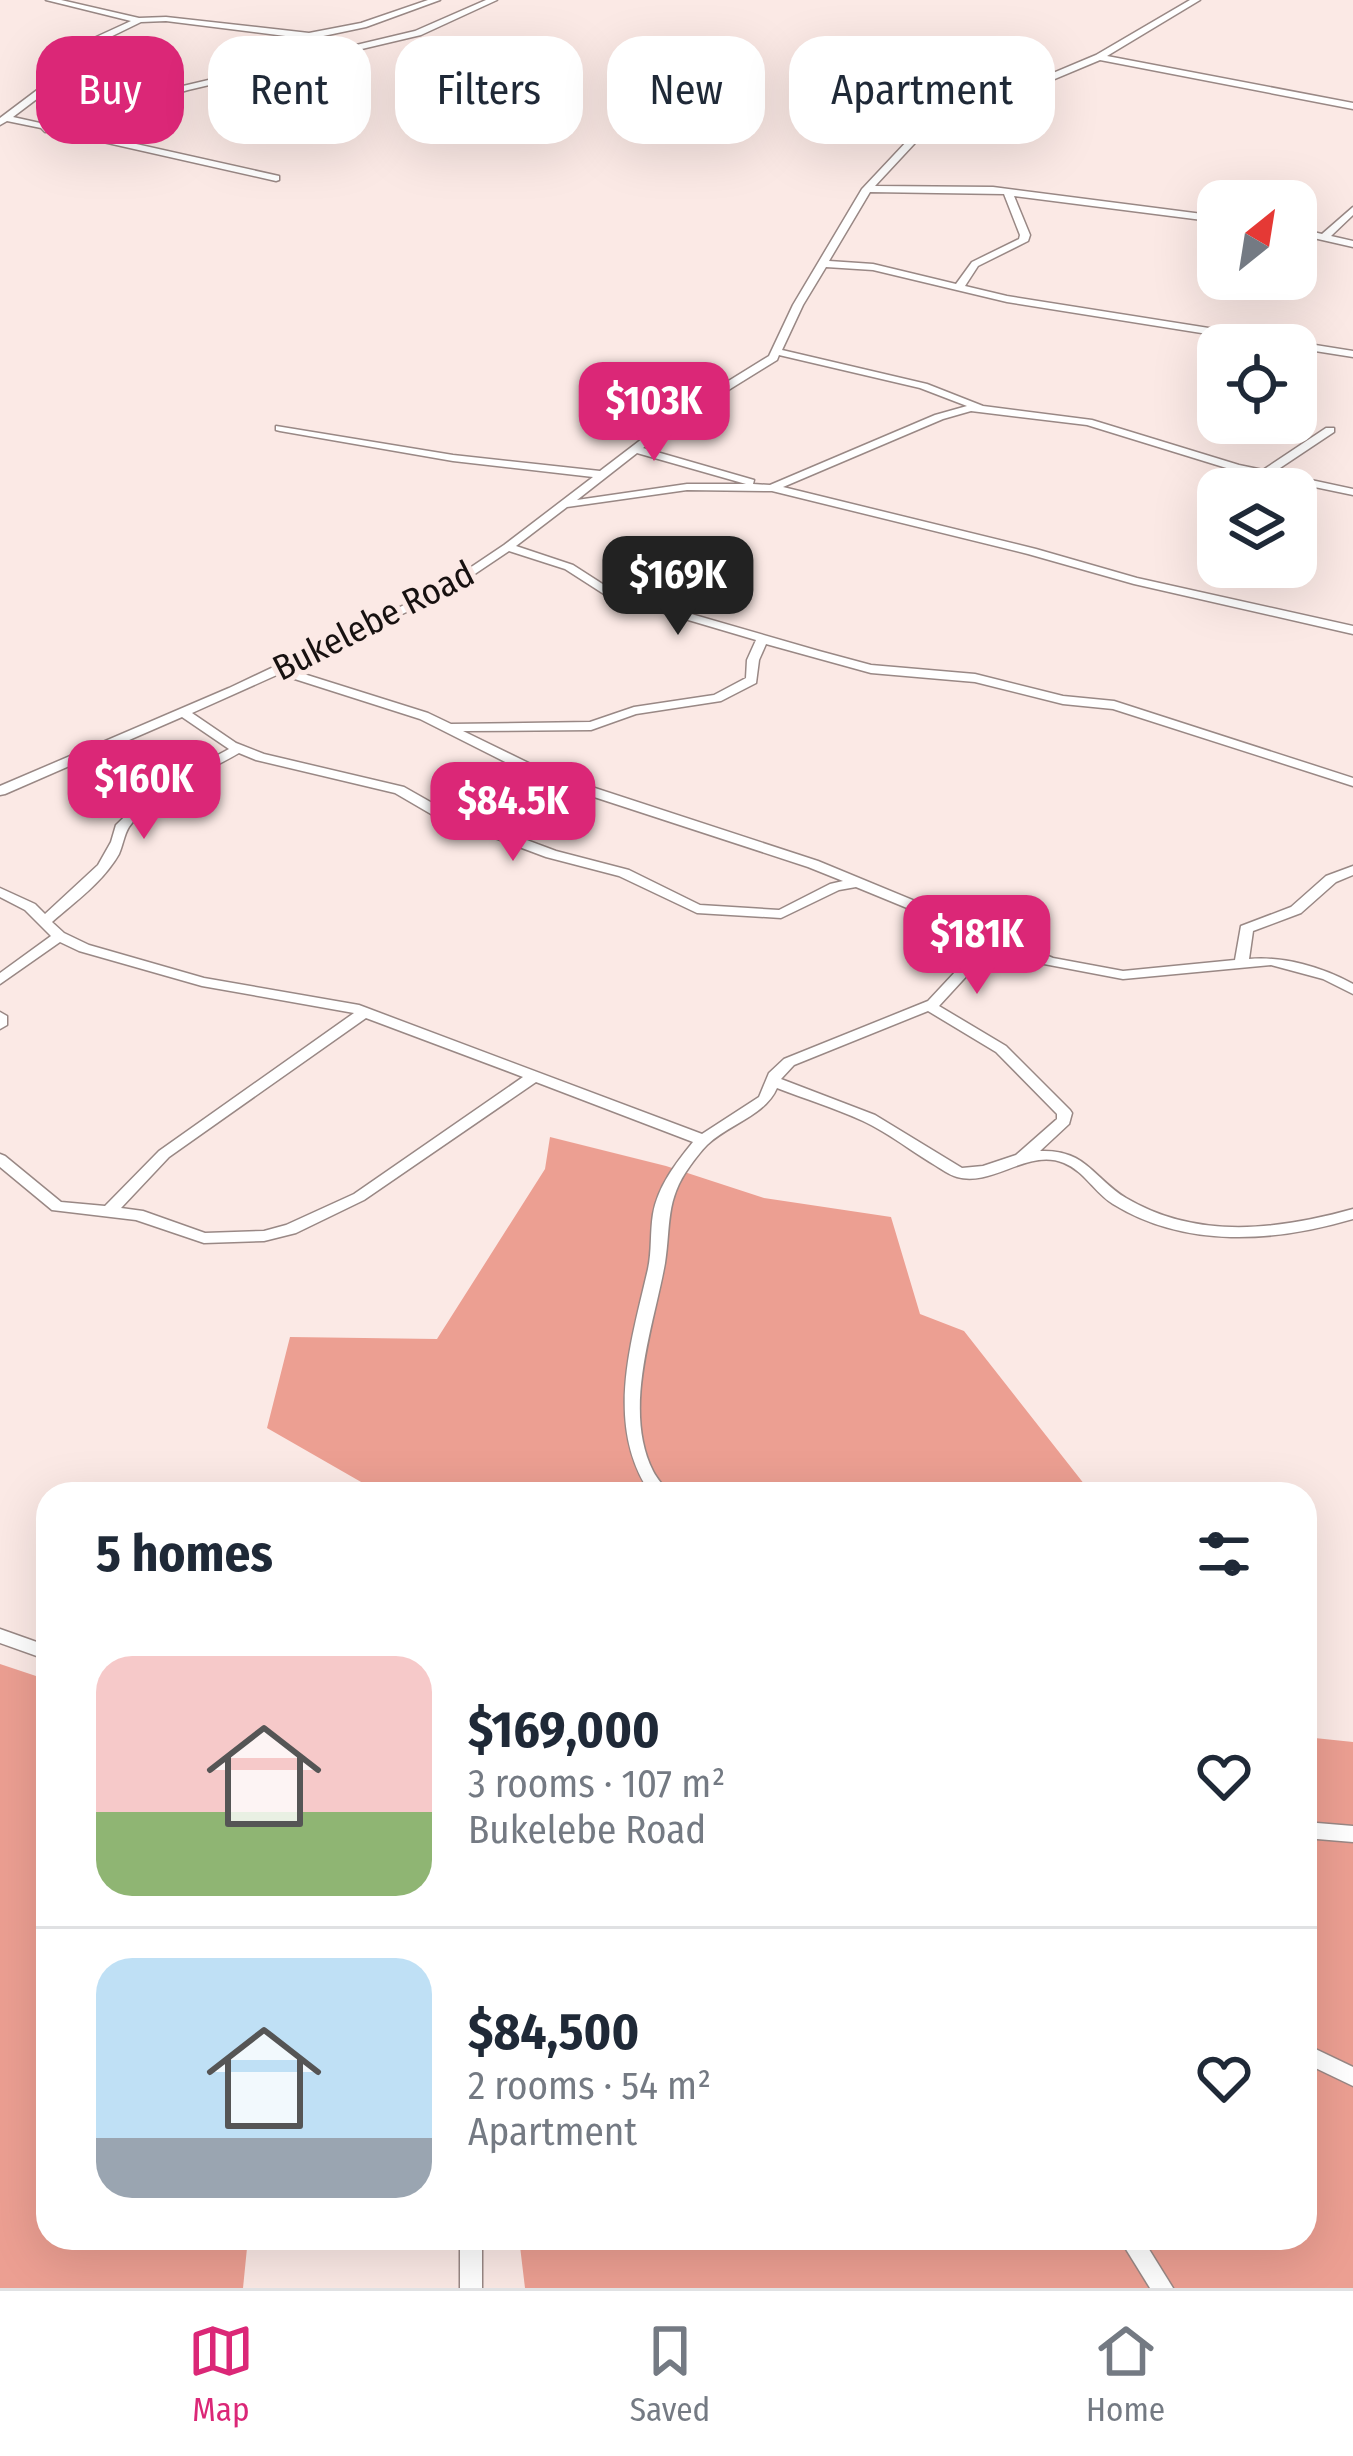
<!DOCTYPE html>
<html lang="en">
<head>
<meta charset="utf-8">
<style>
  body { margin:0; font-family:"Fira Sans Condensed",sans-serif; background:#f2f2f3; color:#1f2937; height:100vh; display:flex; flex-direction:column; font-size:45px; white-space:nowrap }
  * { box-sizing:border-box; margin:0 }
  p { font-size:39px; color:#747a83 }
  .icon { flex:none; width:66px; height:66px; fill:none; stroke:currentColor; stroke-width:2; stroke-linecap:round; stroke-linejoin:round }
  .map { position:relative; flex:1; overflow:hidden }
  .sheet { position:absolute; left:36px; top:1482px; width:1281px; height:768px; display:flex; flex-direction:column; background:#fff; border-radius:36px; box-shadow:0 12px 48px #0002 }
  .sheet>* { flex:none }
  .banner { position:absolute; left:36px; top:36px; width:1281px; height:108px; display:flex; gap:24px }
  .needle { width:78px; rotate:30deg }
  .controls { position:absolute; left:1197px; top:180px; display:grid; gap:24px }
  .controls a { display:grid; place-items:center; width:120px; height:120px; border-radius:24px; background:#fff; box-shadow:0 12px 48px #0002; font-size:60px }
  .price { position:absolute; translate:-50% -102px; padding:0 27px; border-radius:24px; background:#db2777; color:#fff; font-size:39px; line-height:78px; filter:drop-shadow(0 3px 6px #0008) }
  .price::after { content:''; position:absolute; left:50%; top:72px; width:36px; height:27px; margin-left:-18px; background:inherit; clip-path:polygon(0 0,100% 0,50% 100%) }
  .price.selected { background:#222; color:#fff }
  ul { padding:0; list-style:none }
  li { display:flex; align-items:center; gap:36px; height:300px; padding:0 60px }
  li+li { border-top:3px solid #e0e1e3 }
  li span { display:grid; place-items:center; flex:none; width:336px; height:240px; border-radius:36px; color:#555 }
  li>.icon { margin-inline-start:auto }
  span .icon { width:144px; height:144px; fill:#fffc; stroke-width:1 }
  li b { font-size:51px }
  h2 { display:flex; justify-content:space-between; align-items:center; height:144px; padding:0 60px; font-size:51px }
  .chip { padding:0 42px; border-radius:36px; background:#fff; box-shadow:0 12px 48px #0002; font-size:42px; line-height:108px }
  .chip.selected { background:#db2777; color:#fff }
  .dock { display:flex; justify-content:space-around; align-items:center; height:168px; border-top:3px solid #e0e1e3; background:#fff; font-size:33px; color:#747a83 }
  .dock a { display:grid; justify-items:center; gap:6px }
  .dock .selected { color:#db2777 }
  .map>svg:first-child { display:block }
  .forest { fill:#ec9f92 }
  .lines { fill:none; stroke-linecap:round; stroke-linejoin:round }
  .minor-casing { stroke:#998885; stroke-width:3 }
  .minor { fill:#fff; fill-rule:evenodd }
  .labels { text-anchor:middle; stroke-width:10; stroke-linejoin:round; paint-order:stroke }
  .far-street-label { font-size:36px; fill:#171110; stroke:#fbe9e5 }
</style>
</head>
<body>
<div class="map">
<svg width="1353" height="2288" viewBox="0 0 1353 2288">
  <rect width="100%" height="100%" fill="#fbe9e5"/>
  <g class="forest">
    <path d="M550 1137 666 1166 764 1198 891 1217 920 1314 964 1331 1092 1494H382L267 1428 290 1337 437 1339 545 1169Z"/>
    <path d="M0 1664 48 1680V2238H248L243 2288H0Z"/>
    <path d="M1305 1737 1353 1742V2288H525L519 2238H1305Z"/>
  </g>
  <g class="lines">
    <g class="minor-casing">
      <g id="minor">
        <path d="M46 0H61L139 18 166 17 309 33 361 23 428 0H440L366 27 309 39 166 21 141 22 100 42 71 73 13 117 49 125 183 86 415 31 486 0H497L421 35 188 90 60 127 279 176V180L276 181 50 130 45 132 41 128 7 121 0 125V118L65 69 94 38 131 21Z"/>
        <path d="M1190 0H1200L1107 56 1353 103V109L1100 60 971 114 915 143 875 186 993 187 1218 216V222L1014 196 1030 235 1028 241 978 266 965 286 1007 296 1353 351V357L1296 348V345H1277L1007 302 873 270 826 267 803 305 782 350 927 384 983 406 1092 420 1239 465 1263 470 1326 428H1334V432L1274 472 1353 489V495L1233 470 1087 425 971 411 943 419 783 487 1036 549 1137 578 1353 626V634L1134 584 1028 554 772 491 687 490 567 507 516 546 573 565 615 592 819 651 871 665 975 674 1063 696 1114 701 1353 778V786L1113 709 1063 704 975 682 871 673 766 644 759 660 756 683 721 701 636 714 591 730 463 731 549 773 818 861 1053 958 1123 971 1235 960 1241 926 1291 907 1326 876 1353 866V875L1336 882 1301 913 1253 931 1249 959C1284 956 1322 967 1353 984V994L1323 979 1271 965 1123 979 1044 964 996 944 939 1006 1006 1046 1070 1110 1072 1113 1069 1124 1040 1151C1086 1149 1093 1178 1126 1198 1197 1240 1278 1230 1353 1209V1219C1275 1242 1186 1249 1113 1204 1095 1193 1084 1171 1064 1163 1028 1148 993 1187 957 1177 949 1175 940 1168 933 1164 910 1150 887 1132 863 1121 835 1108 805 1099 777 1088 765 1116 729 1124 707 1145 701 1151 695 1159 690 1166 665 1200 671 1225 665 1263 654 1325 622 1410 653 1471 657 1479 664 1486 669 1494H651C604 1426 631 1343 648 1269 652 1251 650 1232 653 1214 658 1186 676 1163 693 1142L536 1082 364 1200 296 1233 264 1241 204 1243 136 1220 52 1210 0 1167V1154L5 1156 61 1202 105 1206 159 1151 354 1013 202 986 79 951 60 942 0 984V973L51 936 25 910 0 897V888L35 904 45 914 98 865 111 842 116 825 151 791 229 749 182 717 5 794 0 795V786L229 688 440 588 504 545 593 477 453 461 280 431 276 430V426L453 455 600 471 672 416 769 356 793 305 862 189 909 139 965 110 1096 55ZM870 192 1004 194 1020 235 1019 239 972 262 956 284 873 264 829 261ZM779 355 920 388 967 406 935 415 770 485 753 484 754 480 643 448 680 420 777 360ZM637 453 746 484H687L577 500ZM509 551 565 569 607 596 756 640 747 660 746 678 714 695 634 707 590 722 451 724 428 713 288 669 448 592ZM279 674 420 719 539 779 808 867 843 881 830 884 779 910 700 905 629 870 556 851 441 808 404 787 264 754 236 743 192 713ZM239 753 256 760 395 793 431 814 546 857 619 876 697 913 781 918 839 890 856 887 985 940 928 1001 784 1059 769 1073 759 1097 702 1134 359 1005 204 978 89 945 64 933 52 922C76 901 103 882 119 854 123 845 124 835 129 827 151 795 206 772 239 753ZM928 1011 996 1052 1057 1114V1119L1016 1155 983 1166 962 1168 875 1115 781 1079 794 1065ZM366 1018 523 1077 354 1194 286 1225 264 1231 205 1233 143 1211 121 1208 169 1157Z"/>
        <path d="M1353 207V215L1331 236 1353 241V247L1296 234V228L1322 234Z"/>
        <path d="M0 1012 7 1016V1025L0 1029Z"/>
        <path d="M0 1629 48 1646V1660L0 1643Z"/>
        <path d="M1305 1822 1353 1826V1842L1305 1838Z"/>
        <path d="M1305 2044 1353 2067V2086L1305 2063Z"/>
        <rect x="460" y="2238" width="22" height="50"/>
        <path d="M1119 2238H1142L1173 2288H1150Z"/>
      </g>
    </g>
    <use href="#minor" class="minor"/>
  </g>
  <g class="labels">
    <g class="far-street-label">
      <text transform="translate(373 620) rotate(-27)" y="13">Bukelebe Road</text>
    </g>
  </g>
</svg>
<div class="controls">
<a><svg class="needle" viewBox="-14 -14 28 28"><path d="M0-13l5 13h-10z" fill="#e53935"/><path d="M0 13l5-13h-10z" fill="#747a83"/></svg></a>
<a><svg class="icon" aria-label="locate" viewBox="0 0 24 24"><circle cx="12" cy="12" r="6"/><path d="M12 2v4M12 18v4M2 12h4M18 12h4"/></svg></a>
<a><svg class="icon" aria-label="layers" viewBox="0 0 24 24"><path d="M12 4l9 5-9 5-9-5zM3 14l9 5 9-5"/></svg></a>
</div>
<b class="price" style="left:654px;top:464px">$103K</b>
<b class="price selected" style="left:678px;top:638px">$169K</b>
<b class="price" style="left:144px;top:842px">$160K</b>
<b class="price" style="left:513px;top:864px">$84.5K</b>
<b class="price" style="left:977px;top:997px">$181K</b>
<div class="banner">
<a class="chip selected">Buy</a>
<a class="chip">Rent</a>
<a class="chip">Filters</a>
<a class="chip">New</a>
<a class="chip">Apartment</a>
</div>
<section class="sheet">
<h2>5 homes<svg class="icon" aria-label="filters" viewBox="0 0 24 24"><path d="M4 7h16M4 17h16"/><circle cx="9" cy="7" r="2"/><circle cx="15" cy="17" r="2"/></svg></h2>
<ul>
<li><span style="background:linear-gradient(#f6c9c9 65%,#8fb573 0)"><svg class="icon" aria-label="home" viewBox="0 0 24 24"><path d="M3 11l9-7 9 7M6 9v11h12V9"/></svg></span><div><b>$169,000</b><p>3 rooms · 107 m²</p><p>Bukelebe Road</p></div><svg class="icon" aria-label="heart" viewBox="0 0 24 24"><path d="M12 20l-8-8c-3-5 5-10 8-4 3-6 11-1 8 4z"/></svg></li>
<li><span style="background:linear-gradient(#bfe0f5 75%,#9aa5b1 0)"><svg class="icon" aria-label="home" viewBox="0 0 24 24"><path d="M3 11l9-7 9 7M6 9v11h12V9"/></svg></span><div><b>$84,500</b><p>2 rooms · 54 m²</p><p>Apartment</p></div><svg class="icon" aria-label="heart" viewBox="0 0 24 24"><path d="M12 20l-8-8c-3-5 5-10 8-4 3-6 11-1 8 4z"/></svg></li>
</ul>
</section>
</div>
<nav class="dock">
<a class="selected"><svg class="icon" aria-label="map" viewBox="0 0 24 24"><path d="M3 6l6-2 6 2 6-2v14l-6 2-6-2-6 2zM9 4v14M15 6v14"/></svg>Map</a>
<a><svg class="icon" aria-label="saved" viewBox="0 0 24 24"><path d="M7 4h10v16l-5-4-5 4z"/></svg>Saved</a>
<a><svg class="icon" aria-label="home" viewBox="0 0 24 24"><path d="M3 11l9-7 9 7M6 9v11h12V9"/></svg>Home</a>
</nav>
</body>
</html>
